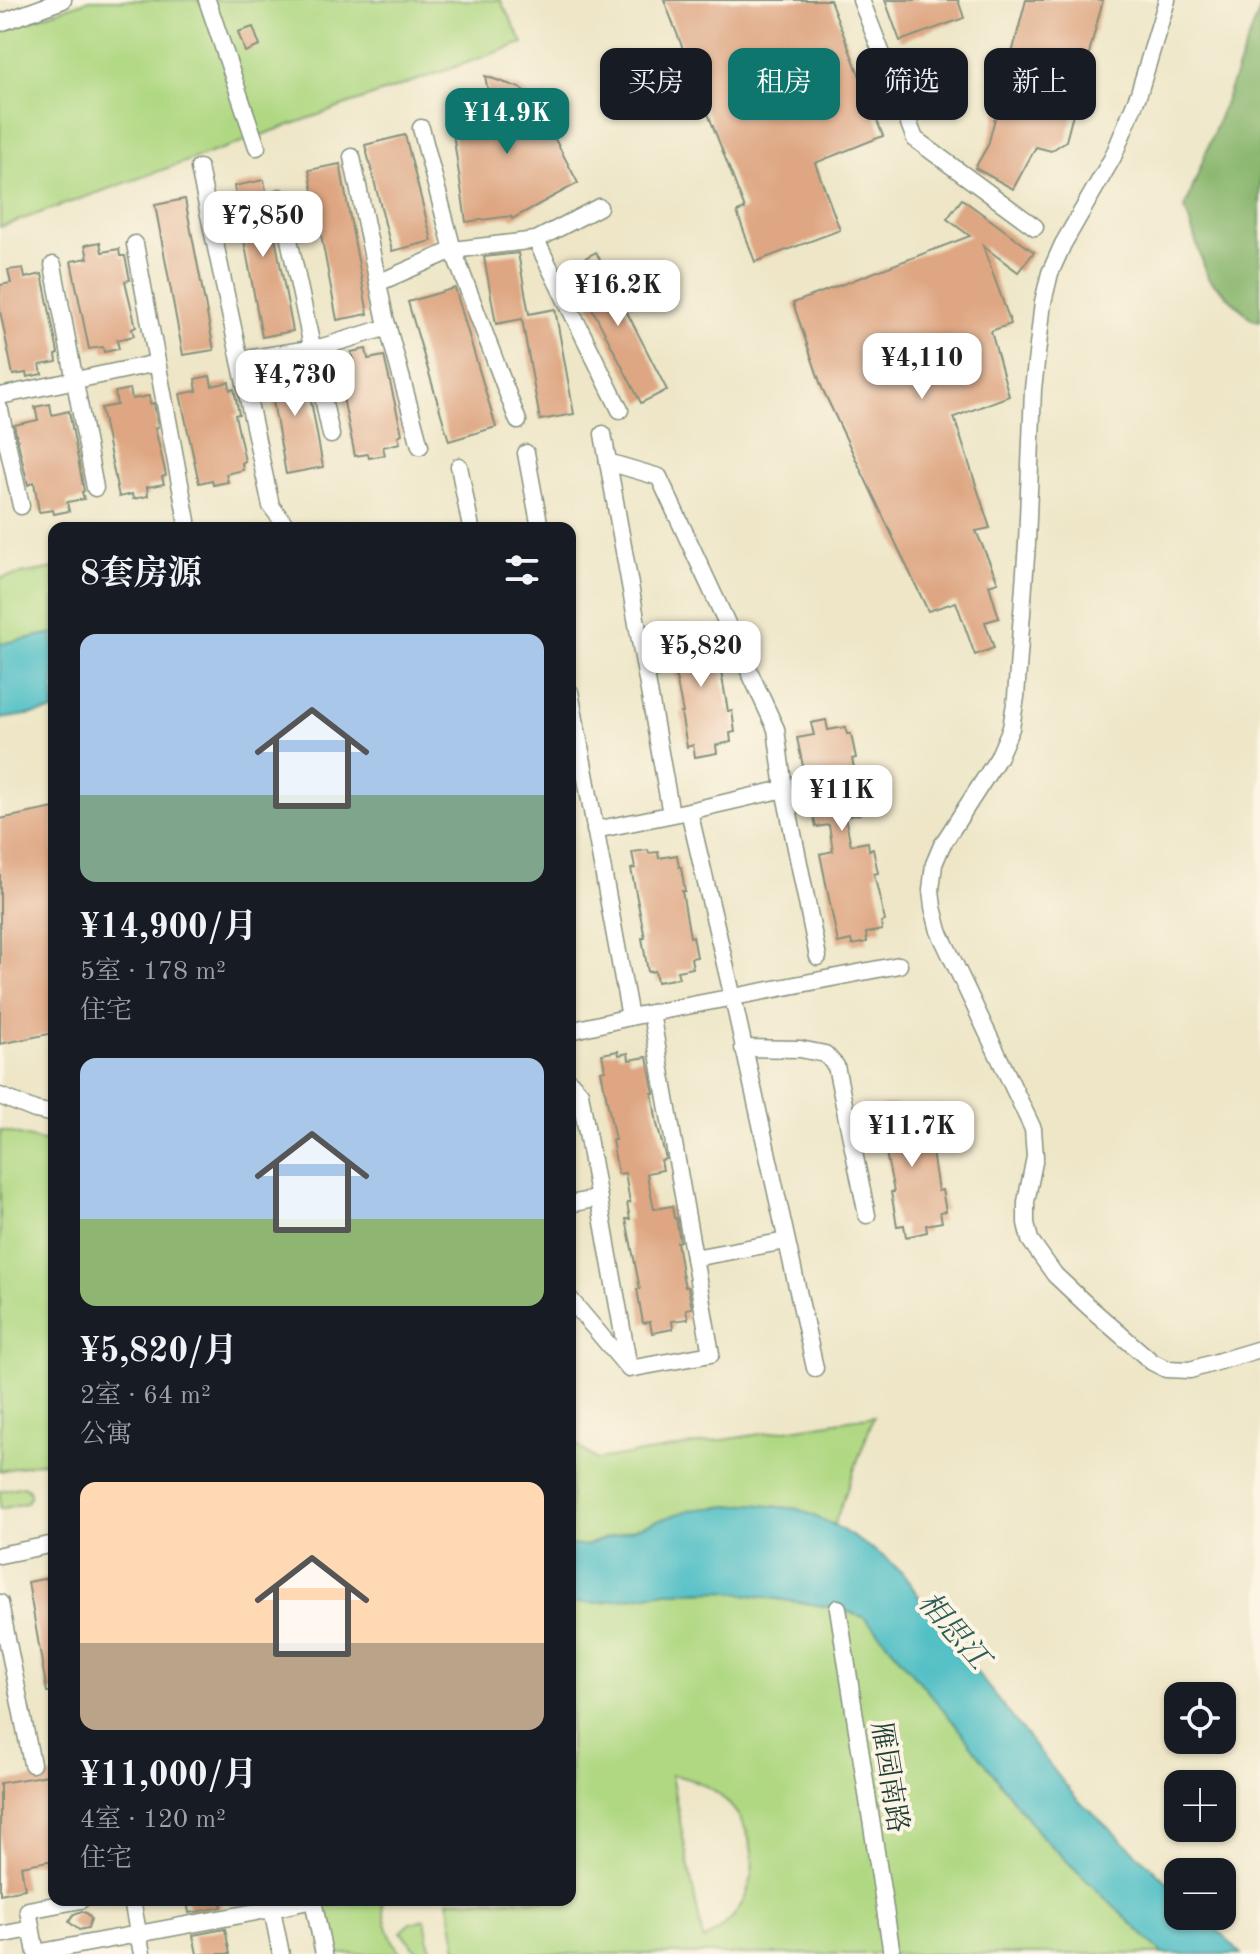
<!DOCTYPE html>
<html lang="zh">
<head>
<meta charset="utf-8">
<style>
  body { margin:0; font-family:"Old Standard TT","Noto Serif SC",serif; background:#242831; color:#f1f3f6; height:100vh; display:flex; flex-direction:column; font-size:30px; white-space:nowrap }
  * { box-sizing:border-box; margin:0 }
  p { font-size:26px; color:#9ea1a6 }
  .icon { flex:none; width:44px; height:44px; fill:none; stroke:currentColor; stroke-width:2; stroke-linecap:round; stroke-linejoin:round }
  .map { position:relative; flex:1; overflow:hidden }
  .details { position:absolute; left:48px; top:522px; width:528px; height:1384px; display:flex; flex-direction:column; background:#171b24; border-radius:16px; box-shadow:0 2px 6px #0004 }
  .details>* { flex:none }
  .hud { position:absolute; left:600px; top:48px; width:540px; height:72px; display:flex; gap:16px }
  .tools { position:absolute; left:1164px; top:1682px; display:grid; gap:16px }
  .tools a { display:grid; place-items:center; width:72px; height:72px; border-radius:16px; background:#171b24; box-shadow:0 2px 6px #0004; font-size:40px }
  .price { position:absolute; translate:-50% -68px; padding:0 18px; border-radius:16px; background:#fff; color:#222; font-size:26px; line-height:52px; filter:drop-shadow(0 2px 4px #0008) }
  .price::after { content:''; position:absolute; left:50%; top:48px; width:24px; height:18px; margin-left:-12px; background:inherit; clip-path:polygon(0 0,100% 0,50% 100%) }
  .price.on { background:#0f766e; color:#fff }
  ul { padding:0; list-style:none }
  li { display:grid; align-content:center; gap:16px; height:424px; padding:0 32px }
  li span { display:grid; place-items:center; height:248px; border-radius:16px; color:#555 }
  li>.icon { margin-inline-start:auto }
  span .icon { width:144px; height:144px; fill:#fffc; stroke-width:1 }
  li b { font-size:34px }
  h2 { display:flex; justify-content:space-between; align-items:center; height:96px; padding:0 32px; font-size:34px }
  .tag { padding:0 28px; border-radius:16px; background:#171b24; box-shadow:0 2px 6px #0004; font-size:28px; line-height:72px }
  .tag.on { background:#0f766e; color:#fff }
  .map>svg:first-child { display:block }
  .green { fill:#b0d883; stroke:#688a5c; stroke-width:2; fill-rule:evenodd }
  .forest { fill:#8cb871; stroke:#567a52; stroke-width:2 }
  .water { fill:#52c0c6; stroke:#387e7d; stroke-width:2 }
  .building { fill:#dea682 }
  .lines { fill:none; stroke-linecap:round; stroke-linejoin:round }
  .minor-casing { stroke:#86927e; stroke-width:19 }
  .minor { stroke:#fff; stroke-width:16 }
  .labels { text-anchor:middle; stroke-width:8; stroke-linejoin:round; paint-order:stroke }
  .street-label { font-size:28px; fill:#1f3d34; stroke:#fcf5e5 }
  .water-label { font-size:30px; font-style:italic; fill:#2c5e58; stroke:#fcf5e5 }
</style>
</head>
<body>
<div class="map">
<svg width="1260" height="1954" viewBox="0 0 1260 1954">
  <rect width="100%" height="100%" fill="#fcf5e5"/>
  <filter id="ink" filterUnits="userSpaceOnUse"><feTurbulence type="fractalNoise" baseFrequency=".0125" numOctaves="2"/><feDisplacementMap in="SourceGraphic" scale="16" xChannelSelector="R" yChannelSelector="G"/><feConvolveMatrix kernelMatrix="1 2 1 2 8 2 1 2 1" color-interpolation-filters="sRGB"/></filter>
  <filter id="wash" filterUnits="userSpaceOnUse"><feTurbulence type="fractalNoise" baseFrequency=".006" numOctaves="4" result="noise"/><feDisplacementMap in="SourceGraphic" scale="32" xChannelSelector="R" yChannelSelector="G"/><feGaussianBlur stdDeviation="1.8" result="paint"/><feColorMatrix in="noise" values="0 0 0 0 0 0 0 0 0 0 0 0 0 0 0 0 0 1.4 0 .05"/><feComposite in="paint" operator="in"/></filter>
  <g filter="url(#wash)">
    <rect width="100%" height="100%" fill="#eee6c7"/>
    <g class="green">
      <path d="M89 0H500L523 43 0 227V31Z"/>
      <path d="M54 568V633L0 644V578Z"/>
      <path d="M0 1130 54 1144V1460L0 1471Z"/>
      <path d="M874 1416 834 1525 798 1509 752 1504 689 1510 583 1546 570 1545V1433L580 1448 597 1460Z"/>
      <path d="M23 1486C32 1489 32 1496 26 1503L0 1509V1491Z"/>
      <path d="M723 1591 838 1608 863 1617 875 1628 956 1725 1041 1836 1163 1954H458L448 1900H570V1603H595L666 1592ZM671 1775C759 1787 785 1897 703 1940Z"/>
      <path d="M313 1900H382C384 1921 389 1937 401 1954H324Z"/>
      <path d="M425 1919 431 1954H420L401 1932 411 1923Z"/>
    </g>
    <path class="forest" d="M1260 9V321L1252 319 1208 278 1185 208Z"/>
    <g class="water">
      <path d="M54 633V711L0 719V644Z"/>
      <path d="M752 1504 798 1509 834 1525 886 1558 902 1573 947 1635 1076 1798 1178 1892V1916H1204L1241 1954H1163L1041 1836 956 1725 875 1628 863 1617 838 1608 723 1591 666 1592 595 1603H570V1545L584 1546 689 1510Z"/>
    </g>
    <g id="blocks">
      <g class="building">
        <path d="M664 0H830L883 136 815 163 840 230 755 262 737 212 745 209Z"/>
        <path d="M885 0H958L964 18 900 41Z"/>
        <path d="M1026 0H1103L1066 141 1051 151 1036 147 1013 189 975 168 988 145Z"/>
        <path d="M253 27 260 46 245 52 238 32Z"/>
        <path d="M485 76 520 88 535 101 578 183 512 219 511 216 466 222 450 113 491 107Z"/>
        <path d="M405 135 432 241 392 251 365 145Z"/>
        <path d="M340 164 368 314 337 320 309 170Z"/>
        <path d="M264 180 293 331 262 337 234 186Z"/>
        <path d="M185 199 214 350 183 355 155 205Z"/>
        <path d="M962 199 1034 252 1018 272 983 246 1011 324 991 331 1009 396 954 417 990 528 976 531 998 582 989 585 999 618 985 622 994 648 975 655 956 602 928 611 822 388 793 303 970 236 947 219Z"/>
        <path d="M100 242 102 252 119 249 120 256H125L130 280 125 281 136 327 132 329 134 336 117 340 119 349 104 352 103 347 89 349 71 261 88 258 85 245Z"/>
        <path d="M596 252 667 390 641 403 570 266Z"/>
        <path d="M518 253 529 314 555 309 574 414 540 420 522 319 496 324 484 257Z"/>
        <path d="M23 268 25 278 42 274 58 353 56 355 57 362 40 365 42 374 27 377 26 373 13 375 0 311V285L11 283 8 270Z"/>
        <path d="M455 288 496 427 449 441 408 302Z"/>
        <path d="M366 349 368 359 384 356 402 434 398 436 400 443 383 447 385 455 369 458 368 454 355 456 337 368 354 364 351 352Z"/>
        <path d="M304 362 323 467 286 474 267 368Z"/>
        <path d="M210 376 212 386 229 382 230 390 234 389 239 414 235 415 245 461 242 463 243 470 226 474 228 482 213 485 212 480 199 483 180 394 197 391 195 379Z"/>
        <path d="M130 389 132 399 149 396 150 404 154 403 158 427 155 428 166 475 162 477 164 484 147 487 148 496 133 499 132 494 119 497 101 408 117 405 115 392Z"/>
        <path d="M50 404 52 415 69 411 84 491 82 492 84 499 67 502 69 511 54 514 53 510 39 512 34 482 28 485 14 425 38 420 35 407Z"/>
        <path d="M686 624 687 628 696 626 698 633 715 630 718 642H720L724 665 720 666 728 711H732L735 732 730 733 731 742 716 745 717 753 695 757 693 745 687 747 681 713H683L669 643H673L671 627Z"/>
        <path d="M826 720 828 730 845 727 847 734H851L856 758 852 759 862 805 859 807 860 814 845 817 851 845 868 842 869 850 873 849 878 873 874 874 885 921 881 922 882 930 866 933 867 942 852 945 851 940 838 943 820 854 833 851 829 825 816 827 797 738 814 735 811 723Z"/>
        <path d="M54 808V1033L0 1044V819Z"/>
        <path d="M648 850 649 853 658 852 659 858 677 855 679 867H681L685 891H682L690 937 693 936 697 957 691 958 693 968 677 971 679 978 657 982 655 971 648 972 642 938H645L631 869 635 868 632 852Z"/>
        <path d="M618 1051 619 1055 628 1053 629 1060 647 1057 654 1093H652L657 1124 666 1159 661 1160 663 1170 647 1173 648 1180 654 1209 672 1206 674 1218H676L680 1241 677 1242 682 1273 685 1287H688L692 1308 686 1309 688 1319 672 1321 673 1329 652 1333 650 1322 643 1323 637 1289H640L626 1219H630L627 1203H630L625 1173 618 1174 612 1140H615L601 1071 605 1070 602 1054Z"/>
        <path d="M897 1104V1107L907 1106 908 1112 926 1109 928 1121H930L934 1145H931L938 1191 942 1190 946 1211 940 1212 942 1222 926 1225 927 1232 906 1237 904 1225 897 1226 891 1192H894L880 1123 884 1122 881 1106Z"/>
        <path d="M54 1577V1692H47L28 1582Z"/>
        <path d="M54 1774V1860L21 1866 25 1889 0 1894V1783Z"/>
        <path d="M187 1900H220L222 1907 189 1913Z"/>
        <path d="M82 1911 88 1914 91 1919 88 1928 79 1930 69 1922 74 1914Z"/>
        <path d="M225 1929 230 1954H197L193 1935Z"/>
      </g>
    </g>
  </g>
  <g filter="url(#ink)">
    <use href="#blocks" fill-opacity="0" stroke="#86927e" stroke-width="2"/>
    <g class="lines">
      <g class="minor-casing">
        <g id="minor">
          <path d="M207 0 257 147"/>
          <path d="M861 0 915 139 1035 227"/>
          <path d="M1167 0 1139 93 1113 157 1063 244 1050 273 1043 302 1033 389 1027 543 1016 697 1011 728 998 758 942 845 934 864 931 890 933 907 939 931 1033 1129 1035 1157 1026 1202V1223L1030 1240 1055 1275 1089 1307 1152 1362 1166 1369 1190 1370 1260 1349"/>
          <path d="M0 23 63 0"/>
          <path d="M421 128 453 250 518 421"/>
          <path d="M352 157 385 317 420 446"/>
          <path d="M199 168 271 506 288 528"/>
          <path d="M280 197 331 435"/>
          <path d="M536 240 620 410"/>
          <path d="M135 244 187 521"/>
          <path d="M53 265 95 488"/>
          <path d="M378 283 453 250 536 240 599 207"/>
          <path d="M240 360 322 347 388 327"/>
          <path d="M0 396 157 363"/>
          <path d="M0 410 21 506"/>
          <path d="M603 434 671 814"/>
          <path d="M526 453 540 528"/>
          <path d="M608 462 659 477 776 729 784 789"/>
          <path d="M459 466 471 528"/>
          <path d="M570 692 630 1017"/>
          <path d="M689 811 733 998 815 1368"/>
          <path d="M595 830 689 811 784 789 818 957"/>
          <path d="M570 1031 630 1017 899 965"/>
          <path d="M743 1048 800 1049 825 1054 836 1066 867 1215"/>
          <path d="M570 1082 580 1093 629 1368"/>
          <path d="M0 1096 35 1110 54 1114"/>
          <path d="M570 1204 599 1198"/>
          <path d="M694 1258 786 1241"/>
          <path d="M570 1299 629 1369 711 1354 651 1013"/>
          <path d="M0 1555 54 1544"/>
          <path d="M0 1603 32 1764"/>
          <path d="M838 1608 892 1954"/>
          <path d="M81 1900 28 1910 36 1953 272 1909 271 1900"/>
          <path d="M132 1900 142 1954"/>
          <path d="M313 1900 324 1954"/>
          <path d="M0 1935 31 1929"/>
          <path d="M281 1954 272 1909 313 1900"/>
        </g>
      </g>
      <use href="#minor" class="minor"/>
    </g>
  </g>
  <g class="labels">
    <g class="street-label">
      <text transform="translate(891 1777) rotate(81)" y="10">雁园南路</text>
    </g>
    <g class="water-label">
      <text transform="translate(954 1630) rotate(49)" y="10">相思江</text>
    </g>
  </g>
</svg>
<div class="tools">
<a><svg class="icon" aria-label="locate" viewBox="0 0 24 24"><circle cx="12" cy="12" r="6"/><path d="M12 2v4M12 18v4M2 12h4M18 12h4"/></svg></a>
<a>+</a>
<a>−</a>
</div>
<b class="price on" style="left:507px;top:156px">¥14.9K</b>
<b class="price" style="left:263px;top:259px">¥7,850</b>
<b class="price" style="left:618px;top:328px">¥16.2K</b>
<b class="price" style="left:922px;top:401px">¥4,110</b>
<b class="price" style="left:295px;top:418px">¥4,730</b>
<b class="price" style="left:701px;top:689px">¥5,820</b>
<b class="price" style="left:842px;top:833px">¥11K</b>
<b class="price" style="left:912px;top:1169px">¥11.7K</b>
<div class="hud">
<a class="tag">买房</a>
<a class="tag on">租房</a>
<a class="tag">筛选</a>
<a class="tag">新上</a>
</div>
<section class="details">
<h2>8套房源<svg class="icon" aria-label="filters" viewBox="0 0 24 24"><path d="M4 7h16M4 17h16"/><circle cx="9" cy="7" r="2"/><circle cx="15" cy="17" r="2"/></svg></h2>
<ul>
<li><span style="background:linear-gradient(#a9c7e8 65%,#7fa58c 0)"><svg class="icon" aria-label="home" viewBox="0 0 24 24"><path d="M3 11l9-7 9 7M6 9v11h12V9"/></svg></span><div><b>¥14,900/月</b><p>5室 · 178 m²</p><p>住宅</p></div></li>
<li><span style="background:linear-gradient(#a9c7e8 65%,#8fb573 0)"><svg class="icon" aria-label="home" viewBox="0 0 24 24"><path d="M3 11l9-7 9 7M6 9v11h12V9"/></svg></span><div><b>¥5,820/月</b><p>2室 · 64 m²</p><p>公寓</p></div></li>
<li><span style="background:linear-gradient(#ffd9b3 65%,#b9a48a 0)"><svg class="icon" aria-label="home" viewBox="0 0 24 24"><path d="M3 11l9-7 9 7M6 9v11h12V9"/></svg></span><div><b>¥11,000/月</b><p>4室 · 120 m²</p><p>住宅</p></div></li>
</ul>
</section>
</div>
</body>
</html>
